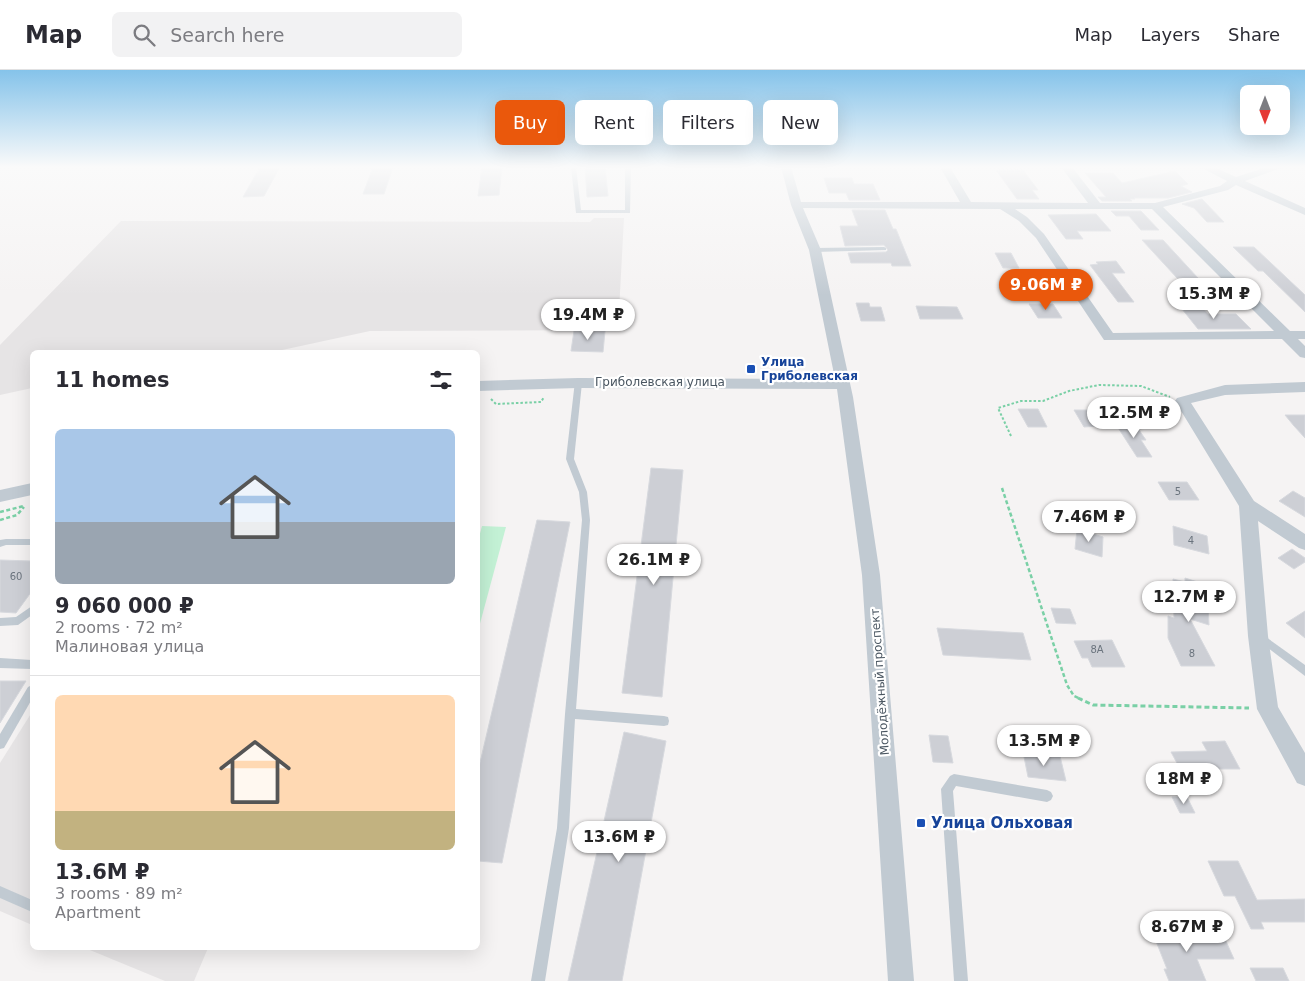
<!DOCTYPE html>
<html lang="en">
<head>
<meta charset="utf-8">
<style>
  body { margin:0; font-family:"DejaVu Sans",sans-serif; background:#f2f2f3; color:#2b2b33; height:100vh; display:flex; flex-direction:column; font-size:19px; white-space:nowrap }
  * { box-sizing:border-box; margin:0 }
  p { font-size:16px; color:#7c7c81 }
  .icon { flex:none; width:28px; height:28px; fill:none; stroke:currentColor; stroke-width:2; stroke-linecap:round; stroke-linejoin:round }
  .map { position:relative; flex:1; overflow:hidden }
  .side { position:absolute; left:30px; top:280px; width:450px; height:600px; display:flex; flex-direction:column; background:#fff; border-radius:8px; box-shadow:0 5px 20px #0002 }
  .side>* { flex:none }
  .hud { position:absolute; left:495px; top:30px; width:475px; height:45px; display:flex; gap:10px }
  .needle { width:32px; rotate:180deg }
  .controls { position:absolute; left:1240px; top:15px; display:grid; gap:10px }
  .controls a { display:grid; place-items:center; width:50px; height:50px; border-radius:8px; background:#fff; box-shadow:0 5px 20px #0002; font-size:25px }
  .price { position:absolute; translate:-50% -42px; padding:0 11px; border-radius:18px; background:#fff; color:#222; font-size:16px; line-height:32px; filter:drop-shadow(0 1px 2px #0008) }
  .price::after { content:''; position:absolute; left:50%; top:30px; width:15px; height:11px; margin-left:-8px; background:inherit; clip-path:polygon(0 0,100% 0,50% 100%) }
  .price.selected { background:#ea580c; color:#fff }
  ul { padding:0; list-style:none }
  li { display:grid; align-content:center; gap:10px; height:265px; padding:0 25px }
  li+li { border-top:1px solid #e1e1e2 }
  li span { display:grid; place-items:center; height:155px; border-radius:8px; color:#555 }
  li>.icon { margin-inline-start:auto }
  span .icon { width:90px; height:90px; fill:#fffc; stroke-width:1 }
  li b { font-size:21px }
  h2 { display:flex; justify-content:space-between; align-items:center; height:60px; padding:0 25px; font-size:21px }
  .chip { padding:0 18px; border-radius:8px; background:#fff; box-shadow:0 5px 20px #0002; font-size:18px; line-height:45px }
  .chip.selected { background:#ea580c; color:#fff }
  header { display:flex; align-items:center; gap:30px; box-sizing:border-box; height:70px; padding:0 25px; background:#fff; border-bottom:1px solid #e1e1e2 }
  header strong { font-size:24px }
  nav { display:flex; gap:28px; margin-inline-start:auto; font-size:18px }
  .search { width:350px; height:45px; background:#f2f2f3; display:flex; align-items:center; gap:12px; box-sizing:border-box; padding:0 18px; border-radius:8px; color:#7c7c81; font-size:19px }
  .map>svg:first-child { display:block }
  .education { fill:#e6e4e5 }
  .green { fill:#c3f1d5 }
  .building { fill:#cdcfd5; stroke:#d7d9de }
  .lines { fill:none; stroke-linecap:round; stroke-linejoin:round }
  .path-far2 { stroke:#7ad0a6; stroke-width:2; stroke-dasharray:2.5 2; stroke-linecap:butt }
  .path-far1 { stroke:#7ad0a6; stroke-width:2.5; stroke-dasharray:4 2.5; stroke-linecap:butt }
  .path { stroke:#7ad0a6; stroke-width:3; stroke-dasharray:5 3; stroke-linecap:butt }
  .lane { fill:#c1cad2; fill-rule:evenodd }
  .street { fill:#c1cad2; fill-rule:evenodd }
  .transit-dot { fill:#1a4fb4; stroke:#fff; stroke-width:2 }
  .labels { text-anchor:middle; stroke-width:4.5; stroke-linejoin:round; paint-order:stroke }
  .number-label { font-size:10px; fill:#6b747e }
  .transit-label { font-size:12px; font-weight:bold; fill:#164399; stroke:#fff; text-anchor:start }
  .street-label { font-size:12px; fill:#4a5661; stroke:#fff }
  .near-transit-label { font-size:15px; font-weight:bold; fill:#164399; stroke:#fff; text-anchor:start }
</style>
</head>
<body>
<header>
<strong>Map</strong>
<div class="search"><svg class="icon" aria-label="search" viewBox="0 0 24 24"><circle cx="10" cy="10" r="6"/><path d="M15 15l6 6"/></svg>Search here</div>
<nav><a>Map</a><a>Layers</a><a>Share</a></nav>
</header>
<div class="map">
<svg width="1305" height="911" viewBox="0 0 1305 911">
  <rect width="100%" height="100%" fill="#f5f3f3"/>
  <g class="education">
    <path d="M594 148H624L618 260 370 261 273 282H32V318L0 325V275L121 151 590 152Z"/>
    <path d="M32 642V855L0 841V693Z"/>
    <path d="M85 878H208L194 911H165Z"/>
  </g>
  <path class="green" d="M482 456 506 457 478 561V471Z"/>
  <g class="building">
    <path d="M260 97H280L264 126 243 127Z"/>
    <path d="M373 97H393L384 124H363Z"/>
    <path d="M482 97H502L499 125 478 126Z"/>
    <path d="M585 97H605L608 126 587 127Z"/>
    <path d="M996 100H1023L1038 120H1032L1039 129H1017Z"/>
    <path d="M1175 101 1188 114 1181 116 1192 122 1168 128H1134L1135 129H1130L1132 131H1102L1098 127H1106L1085 103H1113L1122 113Z"/>
    <path d="M824 108H852L854 114H873L880 130H849L846 123H829Z"/>
    <path d="M1202 129 1224 152H1207L1194 138 1182 134Z"/>
    <path d="M852 140H885L893 159H896L911 196H892L891 193H851L848 183 886 182 888 180 884 175 845 176 840 156H858Z"/>
    <path d="M1111 141H1141L1159 160H1141L1129 146H1116Z"/>
    <path d="M1096 144 1111 161H1077L1083 169H1066L1048 145Z"/>
    <path d="M1142 170H1163L1198 208H1177Z"/>
    <path d="M1233 177H1254L1305 225V242L1263 201H1258Z"/>
    <path d="M995 183H1011L1019 198H1003Z"/>
    <path d="M1116 191 1125 203H1112L1134 232H1118L1090 195 1098 194 1096 192Z"/>
    <path d="M856 233H869L870 237H881L885 251H861Z"/>
    <path d="M1029 234H1053L1062 248H1038Z"/>
    <path d="M1186 235 1201 236 1208 244H1236L1251 259H1198L1182 239H1189Z"/>
    <path d="M916 236 957 237 963 249H920Z"/>
    <path d="M574 261H605L603 282 571 281Z"/>
    <path d="M1018 339H1038L1047 357H1028Z"/>
    <path d="M1074 340H1088L1099 356 1084 357Z"/>
    <path d="M1285 345H1305V368L1294 356Z"/>
    <path d="M1115 353H1134L1146 370H1141L1152 387H1137Z"/>
    <path d="M651 398 683 400 662 627 622 623Z"/>
    <path d="M1158 412H1187L1199 430H1169Z"/>
    <path d="M1293 421 1305 428V447L1279 431Z"/>
    <path d="M537 450 570 452 502 793 478 791V701Z"/>
    <path d="M1173 456 1207 466 1209 484 1174 475Z"/>
    <path d="M1077 459 1103 467 1102 487 1075 479Z"/>
    <path d="M1292 479 1305 488V492L1294 499 1278 488Z"/>
    <path d="M0 490 32 491V521L16 543 0 542Z"/>
    <path d="M1185 508 1207 515 1209 555 1190 549 1215 596H1181L1168 568V546L1174 548 1173 509 1185 512Z"/>
    <path d="M1051 538 1070 539 1076 554 1056 553Z"/>
    <path d="M1305 541V568L1286 553Z"/>
    <path d="M937 558 1023 563 1031 590 943 585Z"/>
    <path d="M1112 570 1125 597H1092L1088 588H1082L1074 571Z"/>
    <path d="M0 611H26L0 653Z"/>
    <path d="M624 662 666 671 622 911H568Z"/>
    <path d="M929 665 948 666 953 693 933 692Z"/>
    <path d="M1225 671 1240 699H1216L1214 695H1178L1171 682 1207 681 1202 672Z"/>
    <path d="M1023 682 1060 686 1066 711 1028 707Z"/>
    <path d="M1172 727H1187L1195 743H1180Z"/>
    <path d="M1208 791H1238L1257 830 1305 829V852H1261L1264 859H1251L1235 826H1224Z"/>
    <path d="M1150 856H1180L1186 869H1225L1234 889H1197L1206 911H1169L1164 899H1167Z"/>
    <path d="M1250 898H1283L1289 911H1256Z"/>
  </g>
  <g class="lines">
    <g class="path-far2">
      <path d="M491 329 496 334 541 332 544 327"/>
      <path d="M1011 366 998 338 1021 331H1043L1069 321 1099 315 1141 316 1170 327"/>
    </g>
    <g class="path-far1">
      <path d="M1002 418 1067 615 1074 626 1081 629"/>
      <path d="M0 442 24 436"/>
      <path d="M0 450 17 445 24 437"/>
    </g>
    <path class="path" d="M1078 628 1093 635 1249 638"/>
    <g class="lane">
      <path d="M571 97H576L581 140H625V97H631L630 143H576Z"/>
      <path d="M884 177 886 178V180L815 182 812 180 815 178Z"/>
      <path d="M575 311H578L582 313 574 389 587 422 590 450 576 639 664 646 668 647 669 651 668 655 664 656 575 649 569 758 545 911H531L557 758 565 644 582 450 579 422 566 389Z"/>
      <path d="M6 469H32V475H6L0 477V470Z"/>
      <path d="M32 536V545L18 555 0 556V548L16 547Z"/>
      <path d="M1259 562 1305 595V606L1256 569 1254 566 1256 563Z"/>
      <path d="M0 588 32 590V599L0 598Z"/>
      <path d="M32 615V629L4 678 0 679V664L28 617Z"/>
      <path d="M954 704 1047 720 1051 722 1053 726 1051 730 1047 732 956 716 953 721 968 911H954L941 719 950 706Z"/>
      <path d="M0 816 32 830V842L0 828Z"/>
    </g>
    <g class="street">
      <path d="M781 97H791L801 132H960L940 97H950L971 132 1088 133 1061 97H1072L1100 133H1155L1220 116 1227 111 1200 97H1214L1236 107 1267 97H1284L1245 111 1305 138V145L1236 115 1228 120 1163 137 1290 261H1305V269H1298L1305 276V288L1300 287 1282 269 1104 270 1036 168 1019 151 1000 139 803 138 821 180 853 327 880 505 914 911H888L862 505 837 319 578 318 478 321V311L578 308 835 309 809 180 791 135ZM1015 139H1152L1274 261 1113 263 1044 164 1027 147Z"/>
      <path d="M1305 312V322L1225 325 1191 333 1254 431 1305 464V480L1299 478 1258 451 1268 566 1278 637 1305 683V716L1297 713 1257 639 1248 566 1239 436 1175 331 1177 328 1225 315Z"/>
      <path d="M32 413V425L0 432V420Z"/>
    </g>
  </g>
  <linearGradient id="sky" x2="0" y2="1"><stop stop-color="#85c3ea"/><stop offset="0.43" stop-color="#fafafa"/><stop offset="1" stop-color="#fafafa" stop-opacity="0"/></linearGradient>
  <rect width="1305" height="225" fill="url(#sky)"/>
  <g class="transit-dot">
    <rect x="746" y="294" width="10" height="10" rx="2.5"/>
    <rect x="916" y="748" width="10" height="10" rx="2.5"/>
  </g>
  <g class="labels">
    <g class="number-label">
      <text x="1178" y="425">5</text>
      <text x="1191" y="474">4</text>
      <text x="16" y="510">60</text>
      <text x="1097" y="583">8А</text>
      <text x="1192" y="587">8</text>
    </g>
    <g class="transit-label">
      <text x="761" y="296">Улица<tspan x="761" dy="14">Гриболевская</tspan></text>
    </g>
    <g class="street-label">
      <text x="660" y="316">Гриболевская улица</text>
      <text transform="translate(880 612) rotate(-94)" y="4">Молодёжный проспект</text>
    </g>
    <g class="near-transit-label">
      <text x="931" y="758">Улица Ольховая</text>
    </g>
  </g>
</svg>
<div class="controls">
<a><svg class="needle" viewBox="-14 -14 28 28"><path d="M0-13l5 13h-10z" fill="#e53935"/><path d="M0 13l5-13h-10z" fill="#7c7c81"/></svg></a>
</div>
<b class="price selected" style="left:1046px;top:241px">9.06M ₽</b>
<b class="price" style="left:1214px;top:250px">15.3M ₽</b>
<b class="price" style="left:588px;top:271px">19.4M ₽</b>
<b class="price" style="left:1134px;top:369px">12.5M ₽</b>
<b class="price" style="left:1089px;top:473px">7.46M ₽</b>
<b class="price" style="left:654px;top:516px">26.1M ₽</b>
<b class="price" style="left:1189px;top:553px">12.7M ₽</b>
<b class="price" style="left:1044px;top:697px">13.5M ₽</b>
<b class="price" style="left:1184px;top:735px">18M ₽</b>
<b class="price" style="left:619px;top:793px">13.6M ₽</b>
<b class="price" style="left:1187px;top:883px">8.67M ₽</b>
<div class="hud">
<a class="chip selected">Buy</a>
<a class="chip">Rent</a>
<a class="chip">Filters</a>
<a class="chip">New</a>
</div>
<section class="side">
<h2>11 homes<svg class="icon" aria-label="filters" viewBox="0 0 24 24"><path d="M4 7h16M4 17h16"/><circle cx="9" cy="7" r="2"/><circle cx="15" cy="17" r="2"/></svg></h2>
<ul>
<li><span style="background:linear-gradient(#a9c7e8 60%,#9aa5b1 0)"><svg class="icon" aria-label="home" viewBox="0 0 24 24"><path d="M3 11l9-7 9 7M6 9v11h12V9"/></svg></span><div><b>9 060 000 ₽</b><p>2 rooms · 72 m²</p><p>Малиновая улица</p></div></li>
<li><span style="background:linear-gradient(#ffd9b3 75%,#c2b280 0)"><svg class="icon" aria-label="home" viewBox="0 0 24 24"><path d="M3 11l9-7 9 7M6 9v11h12V9"/></svg></span><div><b>13.6M ₽</b><p>3 rooms · 89 m²</p><p>Apartment</p></div></li>
</ul>
</section>
</div>
</body>
</html>
